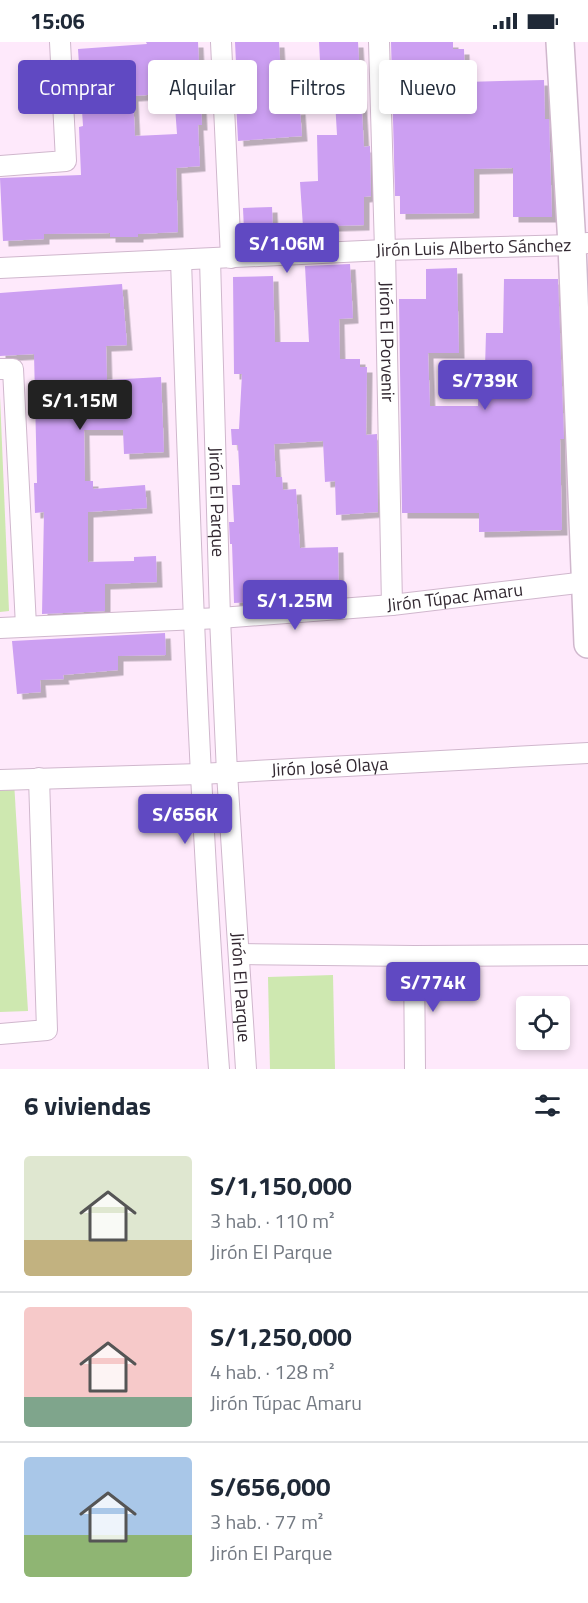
<!DOCTYPE html>
<html lang="es">
<head>
<meta charset="utf-8">
<style>
  body { margin:0; font-family:"Titillium Web",sans-serif; background:#f2f2f3; color:#1f2937; height:100vh; display:flex; flex-direction:column; font-size:22px; white-space:nowrap }
  * { box-sizing:border-box; margin:0 }
  p { font-size:20px; color:#747a83 }
  .icon { flex:none; width:33px; height:33px; fill:none; stroke:currentColor; stroke-width:2; stroke-linecap:round; stroke-linejoin:round }
  .map { position:relative; height:1027px; overflow:hidden }
  .details { display:flex; flex-direction:column; background:#fff; flex:1 }
  .details>* { flex:none }
  .hud { position:absolute; left:18px; top:18px; width:552px; height:54px; display:flex; gap:12px }
  .buttons { position:absolute; left:516px; top:954px; display:grid; gap:12px }
  .buttons a { display:grid; place-items:center; width:54px; height:54px; border-radius:6px; background:#fff; box-shadow:0 3px 9px #0003; font-size:30px }
  .price { position:absolute; translate:-50% -51px; padding:0 14px; border-radius:6px; background:#6049c2; color:#fff; font-size:20px; line-height:39px; filter:drop-shadow(0 2px 3px #0008) }
  .price::after { content:''; position:absolute; left:50%; top:36px; width:18px; height:14px; margin-left:-9px; background:inherit; clip-path:polygon(0 0,100% 0,50% 100%) }
  .price.active { background:#222; color:#fff }
  ul { padding:0; list-style:none }
  li { display:flex; align-items:center; gap:18px; height:150px; padding:0 24px }
  li+li { border-top:2px solid #e0e1e3 }
  li span { display:grid; place-items:center; flex:none; width:168px; height:120px; border-radius:6px; color:#555 }
  li>.icon { margin-inline-start:auto }
  span .icon { width:72px; height:72px; fill:#fffc; stroke-width:1 }
  li b { font-size:26px }
  h2 { display:flex; justify-content:space-between; align-items:center; height:72px; padding:0 24px; font-size:26px }
  .pill { padding:0 21px; border-radius:6px; background:#fff; box-shadow:0 3px 9px #0003; font-size:21px; line-height:54px }
  .pill.active { background:#6049c2; color:#fff }
  .status { display:flex; justify-content:space-between; align-items:center; height:42px; padding:0 30px; background:#fff; direction:ltr }
  .status svg { height:16px; fill:currentColor }
  .map>svg:first-child { display:block }
  .green { fill:#cee8b0 }
  .building { fill:#cc9ff2; fill-rule:evenodd; filter:url(#shadow) }
  .lines { fill:none; stroke-linecap:round; stroke-linejoin:round }
  .street-casing { stroke:#d0b7cd; stroke-width:22 }
  .secondary-casing { stroke:#d0b7cd; stroke-width:30 }
  .street { stroke:#fff; stroke-width:20 }
  .secondary { stroke:#fff; stroke-width:27 }
  .labels { text-anchor:middle; stroke-width:4.5; stroke-linejoin:round; paint-order:stroke }
  .street-label { font-size:18px; fill:#332932; stroke:#fee9fb }
</style>
</head>
<body>
<div class="status"><b>15:06</b><svg viewBox="0 0 49 12"><path d="M0 12V9h3v3zM5 12V6h3v6zM10 12V3h3v9zM15 12V0h3v12zM26 1h20v11H26zM47 4h2v5h-2z"/></svg></div>
<div class="map">
<svg width="588" height="1027" viewBox="0 0 588 1027">
  <defs>
    <filter id="shadow"><feDropShadow dx="5.5" dy="5.5" stdDeviation="0" flood-color="#0004"/></filter>
  </defs>
  <rect width="100%" height="100%" fill="#fee9fb"/>
  <g class="green">
    <path d="M0 354 9 569 0 570Z"/>
    <path d="M14 740 28 969 0 970V741Z"/>
    <path d="M333 933 335 1027H270L268 935Z"/>
  </g>
  <g class="building">
    <path d="M146 0H198L202 83H198L200 124 176 126 178 190 138 192V195H110V191L44 192V197L3 199 0 136 81 133 79 85 83 84 78 7 147 2ZM174 51 177 92 135 94 133 54Z"/>
    <path d="M235 0H279L283 68 300 67 302 94 238 99 234 21H236Z"/>
    <path d="M319 0H358L364 105 370 104 371 154 364 155V183L303 185 300 140 318 139 317 93H337L335 59H319L318 38H321Z"/>
    <path d="M391 0H453V7H464L465 40 544 38 545 77H549L552 175H513V126L474 127V171L400 172V154H395Z"/>
    <path d="M272 165 273 188 244 189 243 166Z"/>
    <path d="M350 222 353 276 339 277 340 317H360V325H367L366 393 377 392 378 470 336 473 335 439 325 440 323 399 274 402 276 435H282L283 448 296 447 300 506 338 505 339 555 234 561 232 502H230L229 480H234L232 443H240L238 403H232L231 387H239L242 332H234L233 235 273 234 275 300H309L305 224Z"/>
    <path d="M457 226 459 311H428L430 364H478L479 326H485L486 291H503L504 237H558L564 397H560L562 488 479 490V471H402L399 257H426V227Z"/>
    <path d="M122 242 127 303 106 304 107 338 161 335 164 410 124 412 123 388H84L85 439H93V447L145 443 147 466 88 470V520L134 519V515L156 514 157 540 105 542V569L42 572 44 470 35 471 34 441H37L34 312 0 314V251Z"/>
    <path d="M165 591 166 613 118 614V628L63 633 64 637 40 638 41 650 17 652 12 599Z"/>
  </g>
  <g class="lines">
    <g class="street-casing">
      <g id="street">
        <path d="M221 0 231 216"/>
        <path id="s1" d="M379 0 385 208 392 563"/>
        <path d="M0 124 66 119 60 0"/>
        <path id="s2" d="M210 217 220 576 227 731 246 1027"/>
        <path d="M181 218C190 488 199 758 219 1027"/>
        <path id="s3" d="M0 226 385 208 572 203 588 201"/>
        <path d="M0 327H13L26 584"/>
        <path id="s4" d="M0 586 220 576 392 563 586 540"/>
        <path id="s5" d="M0 738 200 732 588 711"/>
        <path d="M239 912 414 914 588 913"/>
        <path d="M414 914 415 1027"/>
        <path d="M0 992 47 988 39 736"/>
      </g>
    </g>
    <g class="secondary-casing">
      <path id="secondary" d="M560 0 572 203 588 602"/>
    </g>
    <use href="#street" class="street"/>
    <use href="#secondary" class="secondary"/>
  </g>
  <g class="labels">
    <g class="street-label">
      <text dy="6" stroke="none"><textPath href="#s3" startOffset="474">Jirón Luis Alberto Sánchez</textPath></text>
      <text dy="6" stroke="none"><textPath href="#s1" startOffset="300">Jirón El Porvenir</textPath></text>
      <text dy="6" stroke="none"><textPath href="#s2" startOffset="243">Jirón El Parque</textPath></text>
      <text dy="6" stroke="none"><textPath href="#s4" startOffset="456">Jirón Túpac Amaru</textPath></text>
      <text dy="6" stroke="none"><textPath href="#s5" startOffset="330">Jirón José Olaya</textPath></text>
      <text dy="6" stroke="none"><textPath href="#s2" startOffset="729">Jirón El Parque</textPath></text>
    </g>
  </g>
</svg>
<div class="buttons">
<a><svg class="icon" aria-label="locate" viewBox="0 0 24 24"><circle cx="12" cy="12" r="6"/><path d="M12 2v4M12 18v4M2 12h4M18 12h4"/></svg></a>
</div>
<b class="price" style="left:287px;top:232px">S/1.06M</b>
<b class="price" style="left:485px;top:369px">S/739K</b>
<b class="price active" style="left:80px;top:389px">S/1.15M</b>
<b class="price" style="left:295px;top:589px">S/1.25M</b>
<b class="price" style="left:185px;top:803px">S/656K</b>
<b class="price" style="left:433px;top:971px">S/774K</b>
<div class="hud">
<a class="pill active">Comprar</a>
<a class="pill">Alquilar</a>
<a class="pill">Filtros</a>
<a class="pill">Nuevo</a>
</div>
</div>
<section class="details">
<h2>6 viviendas<svg class="icon" aria-label="filters" viewBox="0 0 24 24"><path d="M4 7h16M4 17h16"/><circle cx="9" cy="7" r="2"/><circle cx="15" cy="17" r="2"/></svg></h2>
<ul>
<li><span style="background:linear-gradient(#dfe7d0 70%,#c2b280 0)"><svg class="icon" aria-label="home" viewBox="0 0 24 24"><path d="M3 11l9-7 9 7M6 9v11h12V9"/></svg></span><div><b>S/1,150,000</b><p>3 hab. · 110 m²</p><p>Jirón El Parque</p></div></li>
<li><span style="background:linear-gradient(#f6c9c9 75%,#7fa58c 0)"><svg class="icon" aria-label="home" viewBox="0 0 24 24"><path d="M3 11l9-7 9 7M6 9v11h12V9"/></svg></span><div><b>S/1,250,000</b><p>4 hab. · 128 m²</p><p>Jirón Túpac Amaru</p></div></li>
<li><span style="background:linear-gradient(#a9c7e8 65%,#8fb573 0)"><svg class="icon" aria-label="home" viewBox="0 0 24 24"><path d="M3 11l9-7 9 7M6 9v11h12V9"/></svg></span><div><b>S/656,000</b><p>3 hab. · 77 m²</p><p>Jirón El Parque</p></div></li>
</ul>
</section>
</body>
</html>
